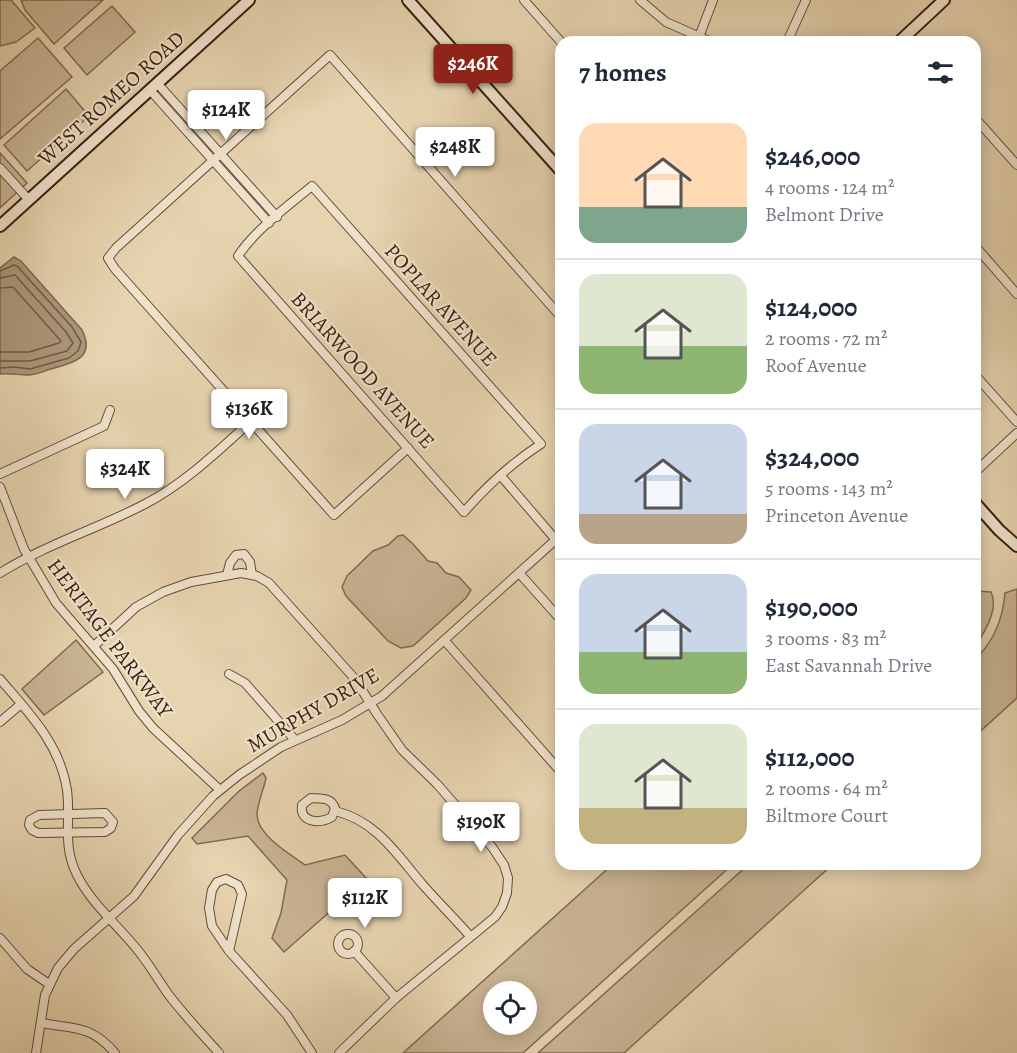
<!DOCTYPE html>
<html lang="en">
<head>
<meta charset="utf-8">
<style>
  body { margin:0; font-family:Alegreya,serif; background:#f6f6f7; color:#1f2937; height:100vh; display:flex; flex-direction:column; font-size:22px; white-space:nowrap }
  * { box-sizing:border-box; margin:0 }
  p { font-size:20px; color:#747a83 }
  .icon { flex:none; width:33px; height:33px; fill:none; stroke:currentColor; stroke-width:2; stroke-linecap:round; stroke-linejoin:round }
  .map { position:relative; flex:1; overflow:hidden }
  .sheet { position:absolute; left:555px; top:36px; width:426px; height:834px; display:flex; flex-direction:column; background:#fff; border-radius:18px; box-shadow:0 3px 15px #0003 }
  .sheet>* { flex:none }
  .controls { position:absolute; left:483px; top:981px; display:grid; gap:12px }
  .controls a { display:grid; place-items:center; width:54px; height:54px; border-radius:50%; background:#fff; box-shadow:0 3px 15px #0003; font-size:30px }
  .price { position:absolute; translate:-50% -51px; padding:0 14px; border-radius:6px; background:#fff; color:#222; font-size:20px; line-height:39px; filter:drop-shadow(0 2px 3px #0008) }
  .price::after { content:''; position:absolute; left:50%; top:36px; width:18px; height:14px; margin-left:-9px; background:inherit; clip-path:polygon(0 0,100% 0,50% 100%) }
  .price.selected { background:#8f2418; color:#fff }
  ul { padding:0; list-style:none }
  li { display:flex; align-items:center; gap:18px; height:150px; padding:0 24px }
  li+li { border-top:2px solid #e0e1e3 }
  li span { display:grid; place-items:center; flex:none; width:168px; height:120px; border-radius:18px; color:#555 }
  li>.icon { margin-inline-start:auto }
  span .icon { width:72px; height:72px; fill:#fffc; stroke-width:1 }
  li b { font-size:26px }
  h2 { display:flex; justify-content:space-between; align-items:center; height:72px; padding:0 24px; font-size:26px }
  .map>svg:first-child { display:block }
  .green { fill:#c9b494; stroke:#816a52; stroke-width:1.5; fill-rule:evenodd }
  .water { fill:#ab9679; stroke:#7d664f; stroke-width:1.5 }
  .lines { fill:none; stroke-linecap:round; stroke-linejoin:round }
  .shore { stroke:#725a44; stroke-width:1.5 }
  .street-casing { stroke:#644c37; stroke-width:10 }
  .secondary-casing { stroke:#391f0f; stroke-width:14 }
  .street { stroke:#efe2cb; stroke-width:8 }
  .secondary { stroke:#efe2cb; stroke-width:10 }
  .labels { text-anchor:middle; stroke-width:4.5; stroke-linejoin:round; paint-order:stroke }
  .street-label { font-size:21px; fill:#391f0f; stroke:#efe2cb }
</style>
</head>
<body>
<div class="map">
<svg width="1017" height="1053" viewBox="0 0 1017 1053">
  <rect width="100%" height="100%" fill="#e6d3af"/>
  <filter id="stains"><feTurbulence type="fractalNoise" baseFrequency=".00333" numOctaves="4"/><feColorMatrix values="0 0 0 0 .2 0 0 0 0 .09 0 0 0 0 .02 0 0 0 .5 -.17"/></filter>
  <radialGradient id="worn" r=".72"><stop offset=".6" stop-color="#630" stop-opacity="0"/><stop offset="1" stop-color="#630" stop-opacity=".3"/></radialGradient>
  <g class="green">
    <path d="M0 0H11L35 28 16 42 0 46Z"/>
    <path d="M21 0H103L54 44 25 10Z"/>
    <path d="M112 6 135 32 87 75 64 48Z"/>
    <path d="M38 38 72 77 0 139V71Z"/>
    <path d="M66 89 89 116 27 171 4 145Z"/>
    <path d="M0 153 27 183 0 208Z"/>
    <path d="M403 535 413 544 428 561 437 563 446 573 459 577 471 590 466 598 413 646 401 648 388 641 346 596 342 587 347 576 373 551 388 545 398 536Z"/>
    <path d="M1017 589V698L975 736V660C993 642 1003 619 1005 593Z"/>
    <path d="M975 591 991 592C999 609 985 632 975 646Z"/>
    <path d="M76 640 103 672 44 715 22 689Z"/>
    <path d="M263 773 266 778C264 789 257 804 257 815 258 836 290 854 305 865L345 855 367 879 284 952 272 938 281 913 287 880 248 836 197 844 192 838 239 791Z"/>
    <path d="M613 864H733L523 1053H403ZM494 992H526V1024H494Z"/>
    <path d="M749 864H833L624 1053H538Z"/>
  </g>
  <path class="water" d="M14 257 21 261 82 330C96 358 73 363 51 369 44 371 36 375 28 375 19 375 10 373 0 374V268Z"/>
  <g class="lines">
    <g class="shore">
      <path d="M0 271 14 265 17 266 72 327 81 342 78 351 69 358 30 369 14 367 0 368"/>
      <path d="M0 278 15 275 66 332 73 343 67 351 30 361H0"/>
      <path d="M0 288 13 287 61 341 59 343 29 352H0"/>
    </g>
    <g class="street-casing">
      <g id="street">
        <path d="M524 0 561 42"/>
        <path d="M640 0 666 22 711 42"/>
        <path d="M699 37 713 0"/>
        <path d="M787 42 806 0"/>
        <path d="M157 83 277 217"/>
        <path d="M150 90 269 223"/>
        <path d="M975 118 1017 165"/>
        <path d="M0 168 29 200"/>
        <path d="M312 186 541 444C513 462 486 487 464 512L238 256C255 230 288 206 312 186Z"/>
        <path d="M975 246 1017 294"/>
        <path d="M975 375 1017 422"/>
        <path d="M408 448 334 515 115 269 108 258 116 248 330 55 561 317"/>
        <path d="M975 472 1017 433"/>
        <path d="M0 474 104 426 110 410"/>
        <path d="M501 476 556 540"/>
        <path d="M0 487 24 549 56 603 113 669 139 711 153 728 220 790"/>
        <path d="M0 573C47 544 97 529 145 504 185 483 217 452 250 422"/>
        <path d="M520 574 561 620"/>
        <path d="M227 575 230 563 236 555 244 554 250 562 252 575"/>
        <path d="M445 641 561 772"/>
        <path d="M95 645 136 607 163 592 191 582 241 573 257 576 269 583 355 679 377 714 402 750 437 784 492 847 504 865 508 878 507 893 502 907 495 917 396 998 339 1053"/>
        <path d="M229 674 245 683 295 740"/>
        <path d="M0 679C29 713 60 744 67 790 71 821 62 845 77 875 92 905 120 927 140 953 150 966 159 981 168 994 184 1015 202 1034 219 1053"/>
        <path d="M0 722 21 704"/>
        <path d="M311 798C321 799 331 797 335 808L332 817C320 824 299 823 302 805Z"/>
        <path d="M335 811C377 821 397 855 423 885 438 902 455 919 470 936"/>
        <path d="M105 813 113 822 111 828 105 832 38 833 32 830 29 825 30 820 39 815Z"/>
        <circle cx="348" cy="944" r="10"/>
        <path d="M0 938 27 969 49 984"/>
        <path d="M229 951 242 894 238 885 226 879 217 882 212 890 209 908 212 926 229 951 287 1015 312 1053"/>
        <path d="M354 951 396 998"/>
        <path d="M41 1023C75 1029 91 1025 115 1053"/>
        <path d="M36 1053 45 995 58 968 74 949 134 896 178 835 213 796 239 775 281 747 342 720 382 696 561 535"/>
      </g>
    </g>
    <g class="secondary-casing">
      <g id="secondary">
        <path d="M408 0 561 171"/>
        <path d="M899 42 944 0"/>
        <path d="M0 226 249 0"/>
        <path d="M975 503 999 530 1017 546"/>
      </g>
    </g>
    <use href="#street" class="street"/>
    <use href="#secondary" class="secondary"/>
  </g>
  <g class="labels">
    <g class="street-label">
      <text transform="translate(111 98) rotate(-42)" y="7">WEST ROMEO ROAD</text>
      <text transform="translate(441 305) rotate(48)" y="7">POPLAR AVENUE</text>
      <text transform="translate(363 370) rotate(48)" y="7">BRIARWOOD AVENUE</text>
      <text transform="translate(110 638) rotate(53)" y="7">HERITAGE PARKWAY</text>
      <text transform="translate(313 710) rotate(-30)" y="7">MURPHY DRIVE</text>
    </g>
  </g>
  <rect width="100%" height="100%" filter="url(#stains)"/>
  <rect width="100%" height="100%" fill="url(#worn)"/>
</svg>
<div class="controls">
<a><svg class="icon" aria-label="locate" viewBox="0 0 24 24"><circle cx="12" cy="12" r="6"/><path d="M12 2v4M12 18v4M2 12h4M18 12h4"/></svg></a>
</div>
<b class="price selected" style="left:473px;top:95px">$246K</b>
<b class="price" style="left:226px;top:141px">$124K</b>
<b class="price" style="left:455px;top:178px">$248K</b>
<b class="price" style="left:249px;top:440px">$136K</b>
<b class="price" style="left:125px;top:500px">$324K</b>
<b class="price" style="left:481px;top:853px">$190K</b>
<b class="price" style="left:365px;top:929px">$112K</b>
<section class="sheet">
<h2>7 homes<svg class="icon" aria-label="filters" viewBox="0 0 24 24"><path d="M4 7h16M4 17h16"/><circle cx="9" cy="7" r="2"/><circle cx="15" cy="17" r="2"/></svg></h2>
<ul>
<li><span style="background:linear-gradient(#ffd9b3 70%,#7fa58c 0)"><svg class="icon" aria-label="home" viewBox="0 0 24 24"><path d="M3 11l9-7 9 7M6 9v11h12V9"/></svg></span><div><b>$246,000</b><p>4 rooms · 124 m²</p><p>Belmont Drive</p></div></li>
<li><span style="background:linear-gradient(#dfe7d0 60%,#8fb573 0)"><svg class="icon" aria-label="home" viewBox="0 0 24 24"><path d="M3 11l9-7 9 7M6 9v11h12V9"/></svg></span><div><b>$124,000</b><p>2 rooms · 72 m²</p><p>Roof Avenue</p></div></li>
<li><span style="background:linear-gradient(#c9d6e8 75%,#b9a48a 0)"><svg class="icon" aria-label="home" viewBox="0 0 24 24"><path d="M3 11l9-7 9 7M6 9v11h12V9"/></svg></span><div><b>$324,000</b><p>5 rooms · 143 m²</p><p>Princeton Avenue</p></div></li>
<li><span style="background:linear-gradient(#c9d6e8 65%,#8fb573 0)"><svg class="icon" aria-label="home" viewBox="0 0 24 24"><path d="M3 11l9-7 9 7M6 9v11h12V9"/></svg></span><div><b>$190,000</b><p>3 rooms · 83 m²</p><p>East Savannah Drive</p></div></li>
<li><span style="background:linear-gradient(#dfe7d0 70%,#c2b280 0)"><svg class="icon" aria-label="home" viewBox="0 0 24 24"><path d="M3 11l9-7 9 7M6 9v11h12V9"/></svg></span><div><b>$112,000</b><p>2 rooms · 64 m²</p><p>Biltmore Court</p></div></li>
</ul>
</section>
</div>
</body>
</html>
